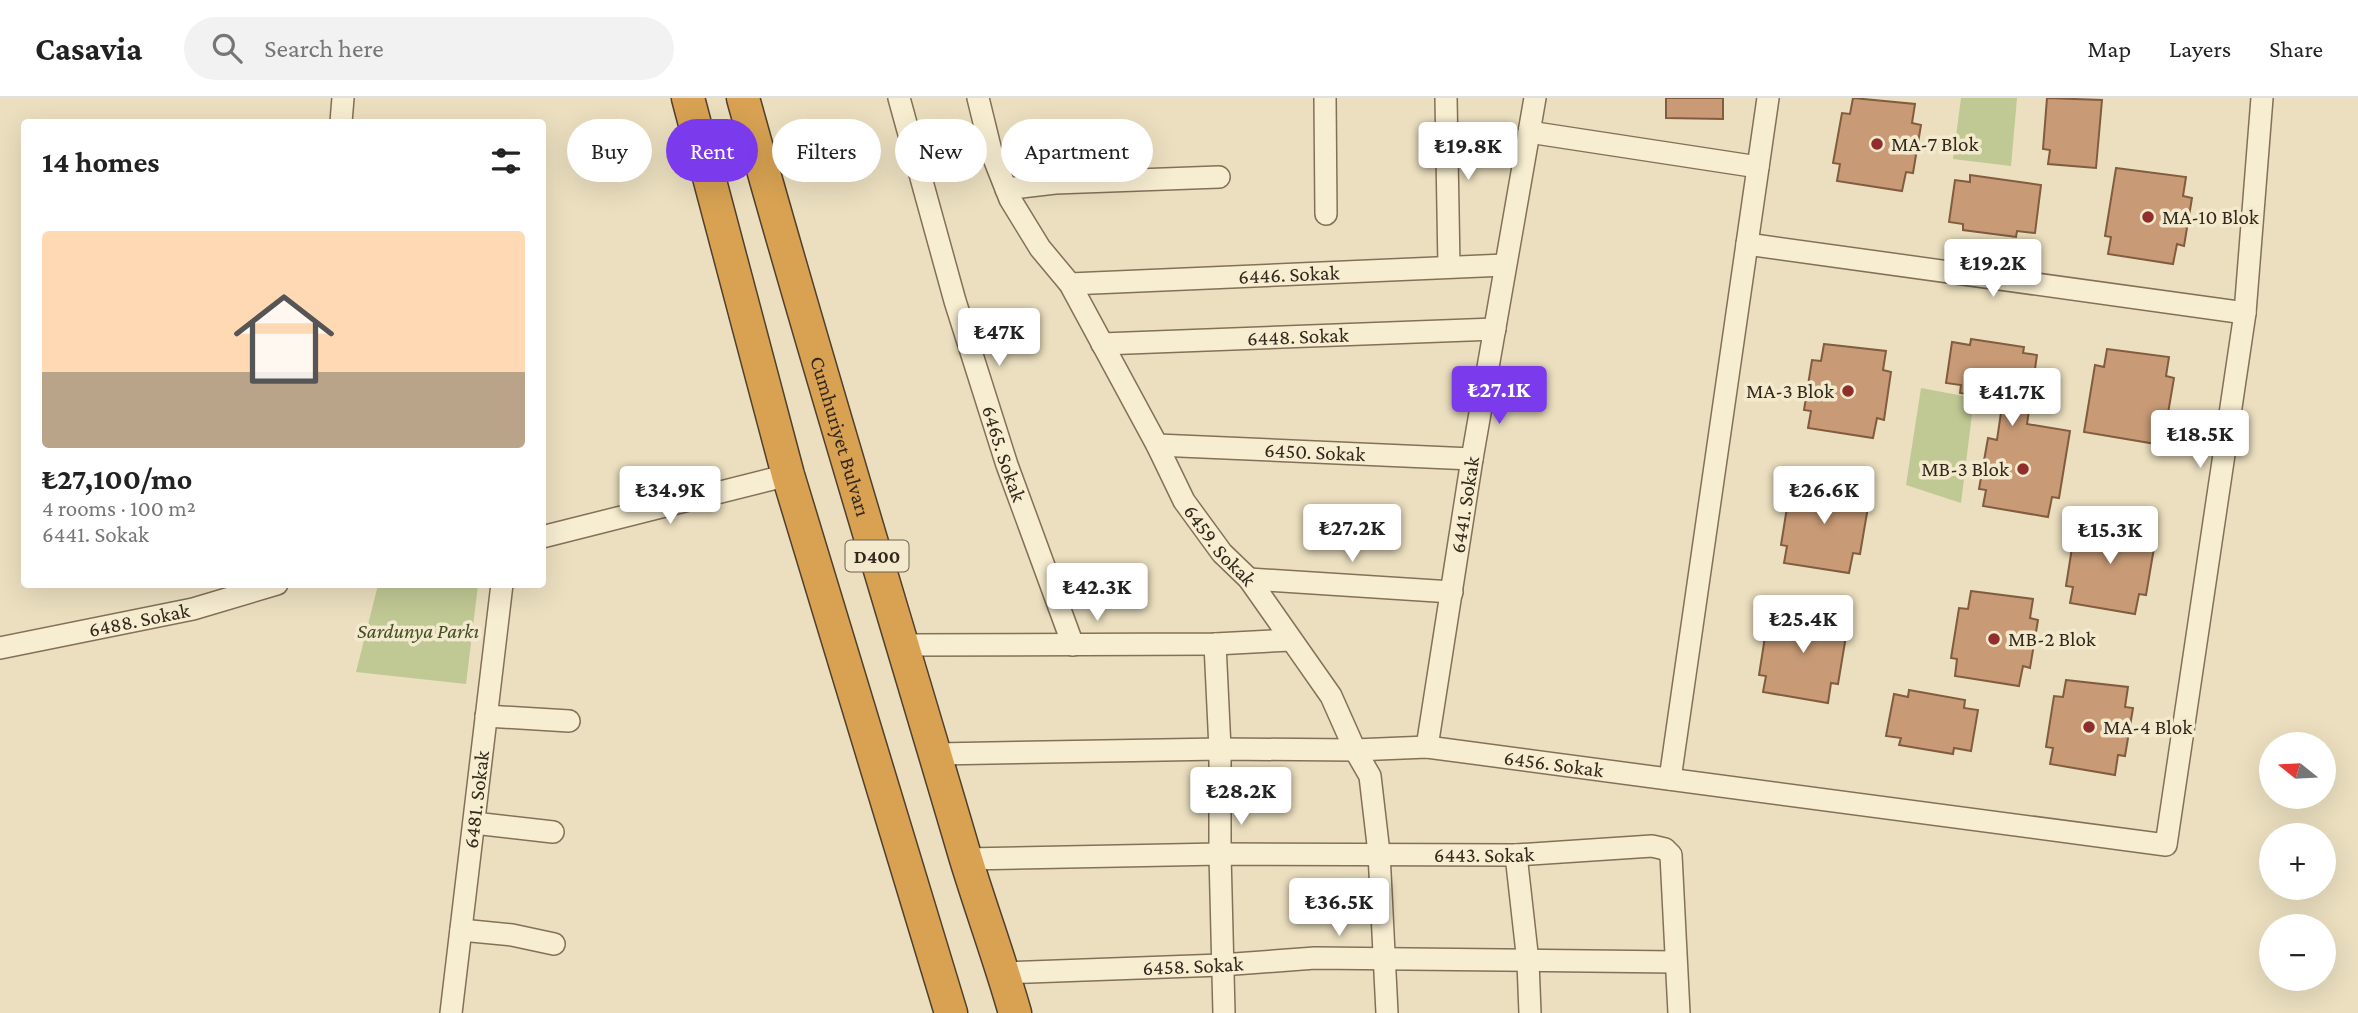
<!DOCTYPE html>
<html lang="en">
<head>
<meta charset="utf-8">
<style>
  body { margin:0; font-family:"Crimson Pro",serif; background:#f2f2f2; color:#222; height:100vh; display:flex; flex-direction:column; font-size:26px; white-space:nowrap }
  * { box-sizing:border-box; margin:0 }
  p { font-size:23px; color:#767676 }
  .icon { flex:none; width:38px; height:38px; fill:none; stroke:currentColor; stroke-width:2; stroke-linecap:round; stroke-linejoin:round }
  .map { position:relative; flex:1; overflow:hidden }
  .details { position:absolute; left:21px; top:21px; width:525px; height:469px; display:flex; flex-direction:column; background:#fff; border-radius:7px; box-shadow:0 7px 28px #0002 }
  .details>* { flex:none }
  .top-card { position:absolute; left:567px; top:21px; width:665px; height:63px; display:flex; gap:14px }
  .needle { width:46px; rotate:288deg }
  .controls { position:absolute; left:2259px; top:634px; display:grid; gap:14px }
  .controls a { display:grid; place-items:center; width:77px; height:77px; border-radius:50%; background:#fff; box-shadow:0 7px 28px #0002; font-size:35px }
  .price { position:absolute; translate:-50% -60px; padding:0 16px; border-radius:7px; background:#fff; color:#222; font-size:23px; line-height:46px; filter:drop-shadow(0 2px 4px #0008) }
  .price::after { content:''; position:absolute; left:50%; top:42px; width:21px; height:16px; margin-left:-10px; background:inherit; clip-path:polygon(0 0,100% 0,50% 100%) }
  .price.selected { background:#7c3aed; color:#fff }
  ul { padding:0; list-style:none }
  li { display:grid; align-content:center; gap:14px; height:371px; padding:0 21px }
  li span { display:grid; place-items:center; height:217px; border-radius:7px; color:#555 }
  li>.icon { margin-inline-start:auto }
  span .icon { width:126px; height:126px; fill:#fffc; stroke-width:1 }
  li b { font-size:30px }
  h2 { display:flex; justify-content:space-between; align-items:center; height:84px; padding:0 21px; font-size:30px }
  .pill { padding:0 24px; border-radius:32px; background:#fff; box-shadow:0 7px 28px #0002; font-size:24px; line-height:63px }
  .pill.selected { background:#7c3aed; color:#fff }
  header { display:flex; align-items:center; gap:42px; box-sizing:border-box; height:98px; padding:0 35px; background:#fff; border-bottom:2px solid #e0e0e0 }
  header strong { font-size:33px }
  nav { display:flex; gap:38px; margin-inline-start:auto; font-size:24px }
  .search { width:490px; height:63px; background:#f2f2f2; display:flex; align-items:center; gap:18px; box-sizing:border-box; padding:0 24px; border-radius:38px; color:#767676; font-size:26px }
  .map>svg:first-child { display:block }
  .green { fill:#c0c894 }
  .building { fill:#c89b76; stroke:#815c3f; stroke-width:2 }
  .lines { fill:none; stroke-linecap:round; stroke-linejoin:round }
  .minor-casing { stroke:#837058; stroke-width:24 }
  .highway-casing { stroke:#503f2d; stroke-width:35 }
  .minor { stroke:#f7edd1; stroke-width:21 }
  .highway { stroke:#d8a252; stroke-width:32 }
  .poi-dot { fill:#8f2e2b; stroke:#f3eace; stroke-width:2.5 }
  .labels { text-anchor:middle; stroke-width:7; stroke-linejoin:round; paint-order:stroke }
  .shield { fill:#f3eace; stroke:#6d6251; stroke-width:2 }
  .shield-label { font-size:19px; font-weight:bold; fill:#33281c }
  .poi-label { font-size:21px; fill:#33281c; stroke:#f3eace; text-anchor:start }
  .street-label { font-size:21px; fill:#33281c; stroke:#f3eace }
  .park-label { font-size:21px; font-style:italic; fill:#424e24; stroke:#f3eace }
</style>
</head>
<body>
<header>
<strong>Casavia</strong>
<div class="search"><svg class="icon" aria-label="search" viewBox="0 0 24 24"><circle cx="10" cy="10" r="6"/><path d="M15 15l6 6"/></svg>Search here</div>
<nav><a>Map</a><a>Layers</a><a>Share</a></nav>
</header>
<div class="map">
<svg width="2358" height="915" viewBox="0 0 2358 915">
  <rect width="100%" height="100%" fill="#ebdfbf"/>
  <g class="green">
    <path d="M1961 0H2017L2011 68 1953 61Z"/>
    <path d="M1921 290 1974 300 1961 405 1906 387Z"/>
    <path d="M378 487H478L466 586 356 574Z"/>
  </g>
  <g class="building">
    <path d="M1666 0H1723V21L1666 20Z"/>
    <path d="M1853 0 1915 6 1912 25 1921 27 1913 75 1906 74 1902 93 1837 83 1840 66 1833 65 1842 15 1850 16Z"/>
    <path d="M2047 0 2102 2 2096 70 2048 66 2050 52 2043 51Z"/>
    <path d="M2116 70 2186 79 2183 98 2192 100 2184 148 2177 146 2173 166 2108 156 2111 139 2105 138Z"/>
    <path d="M1970 77 2041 87 2035 135 2017 133 2016 139 1963 132V126L1949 124 1955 82 1970 84Z"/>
    <path d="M1971 241 2024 249 2023 255 2037 257 2027 326 2070 333 2059 400 2052 399 2048 419 1983 408 1986 392 1979 391 1988 340 1997 342 2003 301 1960 295 1961 287 1946 285 1952 244 1970 247Z"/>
    <path d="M1824 246 1886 253 1883 272 1891 274 1884 322 1877 320 1873 340 1808 330 1811 313 1804 312 1812 262 1821 263Z"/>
    <path d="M2107 251 2169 259 2166 278 2174 280 2166 327 2159 326 2156 346 2084 334 2095 267 2104 269Z"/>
    <path d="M1800 381 1863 388 1859 407 1868 409 1860 456 1853 455 1849 475 1784 465 1787 448 1781 447 1789 397 1798 398Z"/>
    <path d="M2086 421 2148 429 2145 448 2154 450 2146 497 2139 496 2135 516 2070 505 2073 489 2066 488 2074 437 2083 439Z"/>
    <path d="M1971 493 2033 501 2030 520 2038 522 2030 570 2023 568 2019 588 1955 578 1957 561 1951 560 1959 510 1968 511Z"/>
    <path d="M1779 510 1841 517 1838 537 1846 538 1838 586 1831 585 1828 605 1763 594 1766 578 1759 577 1767 526 1776 528Z"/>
    <path d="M2066 582 2128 589 2125 609 2133 610 2125 658 2118 657 2115 677 2050 666 2053 650 2046 649 2054 598 2063 599Z"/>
    <path d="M1909 592 1965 602 1964 610 1978 612 1971 653 1954 650 1953 656 1899 647 1901 640 1886 638 1894 596 1908 599Z"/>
  </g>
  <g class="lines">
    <g class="minor-casing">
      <g id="minor">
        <path id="s1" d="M899 0 955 203 1007 367 1073 547"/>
        <path id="s2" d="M978 0 991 53 1010 101 1040 150 1070 186 1157 347 1184 403 1222 455 1249 481 1331 598 1355 652 1370 678 1379 755 1387 915"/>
        <path d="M1325 0 1326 116"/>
        <path d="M1446 0 1449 169"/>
        <path d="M341 24 343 0"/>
        <path d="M1529 34 1758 69"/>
        <path d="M1006 91 1055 85 1219 79"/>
        <path d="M1747 146 2245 215"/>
        <path id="s3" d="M1070 186 1505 167"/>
        <path id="s4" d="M1102 246 1495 231"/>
        <path id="s5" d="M1157 347 1472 361"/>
        <path d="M542 439 788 377"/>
        <path d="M1249 481 1452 494"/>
        <path d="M1215 546 1220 651V756L1224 915"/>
        <path d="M904 547 1215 546 1291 542"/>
        <path id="s6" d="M0 550 193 511 277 486"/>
        <path d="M486 618 569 623"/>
        <path id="s7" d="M1427 649 1472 361 1535 0"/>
        <path id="s8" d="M937 656 1220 651 1355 652 1427 649 2166 747 2245 215 2262 0"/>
        <path d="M1670 681 1768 0"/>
        <path d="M474 725 553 734"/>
        <path d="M1516 757 1528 864 1530 915"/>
        <path id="s9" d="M966 761 1220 756 1516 757 1652 748 1665 751 1671 757 1679 915"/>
        <path d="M461 832 512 837 554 846"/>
        <path id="s10" d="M1004 875 1221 867 1315 860 1675 864"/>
        <path id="s11" d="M451 915 502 486"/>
      </g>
    </g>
    <g class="highway-casing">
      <g id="highway">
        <path d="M688 0 788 377 951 915"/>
        <path id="s12" d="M743 0C813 254 891 506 965 758 981 811 1000 862 1015 915"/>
      </g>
    </g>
    <use href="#minor" class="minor"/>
    <use href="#highway" class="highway"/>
  </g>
  <g class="poi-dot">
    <circle cx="1877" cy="46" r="7"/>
    <circle cx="2148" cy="119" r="7"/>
    <circle cx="1848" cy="293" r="7"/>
    <circle cx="2023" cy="371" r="7"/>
    <circle cx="1994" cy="541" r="7"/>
    <circle cx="2089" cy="629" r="7"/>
  </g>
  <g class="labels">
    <rect class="shield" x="845.5" y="442.5" width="63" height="31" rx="5"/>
    <g class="shield-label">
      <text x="877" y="465">D400</text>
    </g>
    <g class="poi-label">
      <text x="1891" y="53">MA-7 Blok</text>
      <text x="2162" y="126">MA-10 Blok</text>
      <text x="1834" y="300" text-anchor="end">MA-3 Blok</text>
      <text x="2009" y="378" text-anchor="end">MB-3 Blok</text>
      <text x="2008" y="548">MB-2 Blok</text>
      <text x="2103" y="636">MA-4 Blok</text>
    </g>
    <g class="street-label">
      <text dy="7" stroke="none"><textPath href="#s3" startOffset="219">6446. Sokak</textPath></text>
      <text dy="7" stroke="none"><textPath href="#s4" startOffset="196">6448. Sokak</textPath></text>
      <text dy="7" stroke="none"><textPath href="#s12" startOffset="352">Cumhuriyet Bulvarı</textPath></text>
      <text dy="7" stroke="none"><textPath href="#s5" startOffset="158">6450. Sokak</textPath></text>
      <text dy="7" stroke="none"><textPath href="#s1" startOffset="371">6465. Sokak</textPath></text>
      <text dy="7" stroke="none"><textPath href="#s7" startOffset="245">6441. Sokak</textPath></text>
      <text dy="7" stroke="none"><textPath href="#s2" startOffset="513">6459. Sokak</textPath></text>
      <text dy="7" stroke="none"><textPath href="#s6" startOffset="142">6488. Sokak</textPath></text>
      <text dy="7" stroke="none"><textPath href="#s8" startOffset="618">6456. Sokak</textPath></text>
      <text dy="7" stroke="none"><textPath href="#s11" startOffset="215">6481. Sokak</textPath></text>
      <text dy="7" stroke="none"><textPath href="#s9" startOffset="518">6443. Sokak</textPath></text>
      <text dy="7" stroke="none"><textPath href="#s10" startOffset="189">6458. Sokak</textPath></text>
    </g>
    <g class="park-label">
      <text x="418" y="540">Sardunya Parkı</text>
    </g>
  </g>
</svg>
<div class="controls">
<a><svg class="needle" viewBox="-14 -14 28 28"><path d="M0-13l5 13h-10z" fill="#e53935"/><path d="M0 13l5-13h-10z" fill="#767676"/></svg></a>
<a>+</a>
<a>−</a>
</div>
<b class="price" style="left:1468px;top:84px">₺19.8K</b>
<b class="price" style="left:1993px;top:201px">₺19.2K</b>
<b class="price" style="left:999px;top:270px">₺47K</b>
<b class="price selected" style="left:1499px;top:328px">₺27.1K</b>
<b class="price" style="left:2012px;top:330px">₺41.7K</b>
<b class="price" style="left:2200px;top:372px">₺18.5K</b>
<b class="price" style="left:670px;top:428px">₺34.9K</b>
<b class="price" style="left:1824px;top:428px">₺26.6K</b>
<b class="price" style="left:1352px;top:466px">₺27.2K</b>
<b class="price" style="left:2110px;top:468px">₺15.3K</b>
<b class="price" style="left:1097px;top:525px">₺42.3K</b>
<b class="price" style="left:1803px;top:557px">₺25.4K</b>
<b class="price" style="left:1241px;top:729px">₺28.2K</b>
<b class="price" style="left:1339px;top:840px">₺36.5K</b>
<div class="top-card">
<a class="pill">Buy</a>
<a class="pill selected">Rent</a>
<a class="pill">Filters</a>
<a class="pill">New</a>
<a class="pill">Apartment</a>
</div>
<section class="details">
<h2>14 homes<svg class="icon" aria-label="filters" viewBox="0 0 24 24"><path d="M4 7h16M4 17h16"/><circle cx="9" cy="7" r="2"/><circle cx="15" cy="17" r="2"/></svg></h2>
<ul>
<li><span style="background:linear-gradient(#ffd9b3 65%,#b9a48a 0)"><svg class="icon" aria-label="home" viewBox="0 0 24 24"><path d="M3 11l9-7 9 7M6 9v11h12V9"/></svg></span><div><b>₺27,100/mo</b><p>4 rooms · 100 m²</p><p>6441. Sokak</p></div></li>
</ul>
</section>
</div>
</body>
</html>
